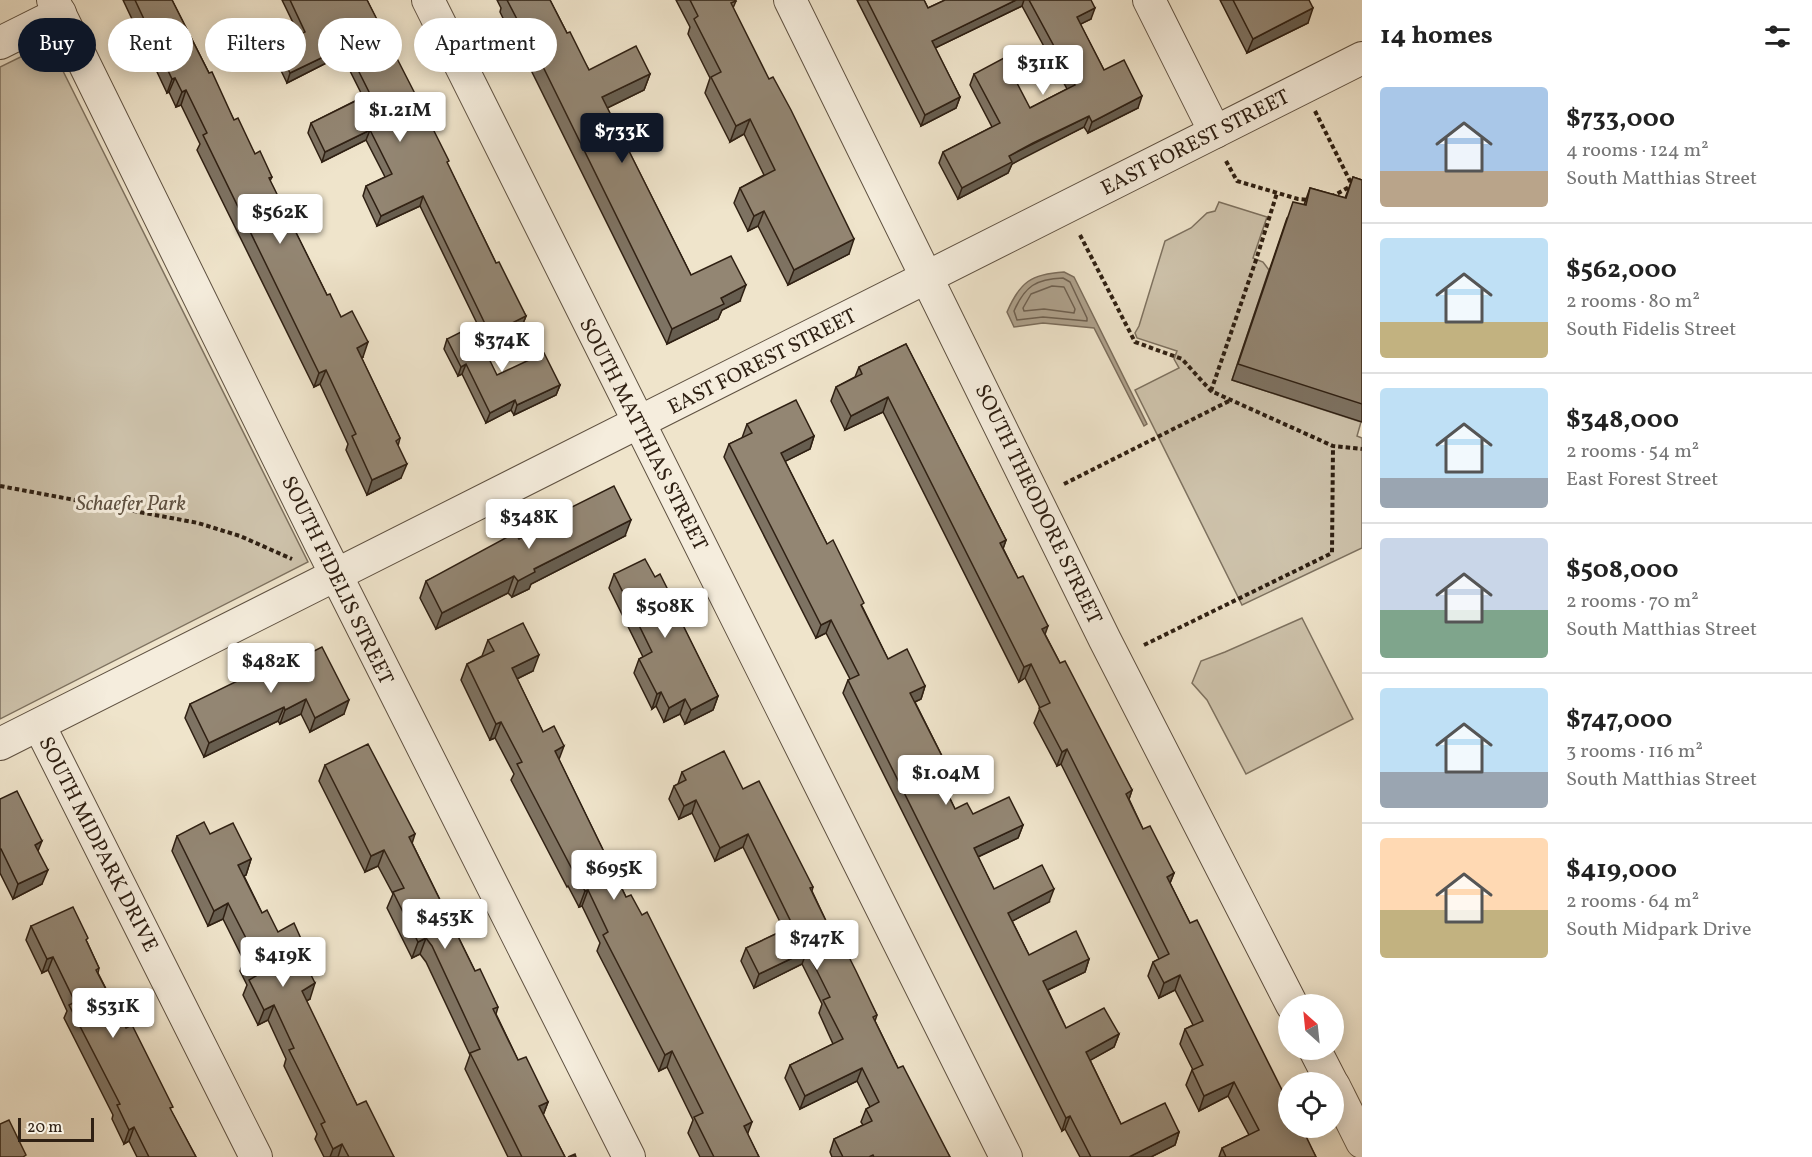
<!DOCTYPE html>
<html lang="en">
<head>
<meta charset="utf-8">
<style>
  body { margin:0; font-family:Vollkorn,serif; background:#f6f6f6; color:#222; height:100vh; display:flex; flex-direction:column; font-size:22px; white-space:nowrap }
  * { box-sizing:border-box; margin:0 }
  p { font-size:20px; color:#767676 }
  .icon { flex:none; width:33px; height:33px; fill:none; stroke:currentColor; stroke-width:2; stroke-linecap:round; stroke-linejoin:round }
  .map { position:relative; flex:1; overflow:hidden }
  .panel { display:flex; flex-direction:column; background:#fff; width:450px }
  .panel>* { flex:none }
  .hud { position:absolute; left:18px; top:18px; width:570px; height:54px; display:flex; gap:12px }
  .needle { width:39px; rotate:333deg }
  .controls { position:absolute; left:1278px; top:994px; display:grid; gap:12px }
  .controls a { display:grid; place-items:center; width:66px; height:66px; border-radius:50%; background:#fff; box-shadow:0 3px 15px #0003; font-size:30px }
  .scale { position:absolute; left:18px; bottom:15px; width:76px; box-sizing:border-box; padding-left:6px; border:3px solid #2f2013; border-top:0; font-size:16px; line-height:21px; white-space:nowrap; color:#2f2013; -webkit-text-stroke:4px #f5eddd; paint-order:stroke }
  .price { position:absolute; translate:-50% -51px; padding:0 14px; border-radius:6px; background:#fff; color:#222; font-size:20px; line-height:39px; filter:drop-shadow(0 2px 3px #0008) }
  .price::after { content:''; position:absolute; left:50%; top:36px; width:18px; height:14px; margin-left:-9px; background:inherit; clip-path:polygon(0 0,100% 0,50% 100%) }
  .price.active { background:#111827; color:#fff }
  ul { padding:0; list-style:none }
  li { display:flex; align-items:center; gap:18px; height:150px; padding:0 18px }
  li+li { border-top:2px solid #e0e0e0 }
  li span { display:grid; place-items:center; flex:none; width:168px; height:120px; border-radius:6px; color:#555 }
  li>.icon { margin-inline-start:auto }
  span .icon { width:72px; height:72px; fill:#fffc; stroke-width:1 }
  li b { font-size:26px }
  h2 { display:flex; justify-content:space-between; align-items:center; height:72px; padding:0 18px; font-size:26px }
  .tag { padding:0 21px; border-radius:27px; background:#fff; box-shadow:0 3px 15px #0003; font-size:21px; line-height:54px }
  .tag.active { background:#111827; color:#fff }
  main { display:flex; flex:1; min-height:0 }
  .map>svg:first-child { display:block }
  .green { fill:#cec3ac; stroke:#7e7260; stroke-width:1.5 }
  .water { fill:#aea18c; stroke:#7b6d5c; stroke-width:1.5 }
  .lines { fill:none; stroke-linecap:round; stroke-linejoin:round }
  .shore { stroke:#6e6050; stroke-width:1.5 }
  .minor-casing { stroke:#5f5141; stroke-width:34 }
  .path { stroke:#2f2013; stroke-width:4; stroke-dasharray:4.5 3; stroke-linecap:butt }
  .minor { stroke:#f5eddd; stroke-width:32 }
  .wall { fill:#7e7363; stroke:#2f2013; stroke-width:1.5 }
  .shaded-wall { fill:#675e50; stroke:#2f2013; stroke-width:1.5 }
  .building { fill:#938673; stroke:#2f2013; stroke-width:1.5 }
  .labels { text-anchor:middle; stroke-width:6; stroke-linejoin:round; paint-order:stroke }
  .street-label { font-size:21px; fill:#2f2013; stroke:#f5eddd }
  .park-label { font-size:21px; font-style:italic; fill:#5f5141; stroke:#f5eddd }
</style>
</head>
<body>
<main>
<div class="map">
<svg width="1362" height="1157" viewBox="0 0 1362 1157">
  <rect width="100%" height="100%" fill="#efe4cb"/>
  <filter id="stains"><feTurbulence type="fractalNoise" baseFrequency=".00333" numOctaves="4"/><feColorMatrix values="0 0 0 0 .2 0 0 0 0 .09 0 0 0 0 .02 0 0 0 .5 -.17"/></filter>
  <radialGradient id="worn" r=".72"><stop offset=".6" stop-color="#630" stop-opacity="0"/><stop offset="1" stop-color="#630" stop-opacity=".3"/></radialGradient>
  <g class="green">
    <path d="M49 43 308 562 0 719V67Z"/>
    <path d="M1219 202 1267 217 1253 258 1263 262 1269 270 1232 380 1361 422 1357 436 1362 438V548L1242 605 1135 390 1179 368 1174 359 1177 351 1137 338 1135 333 1139 326 1165 241 1191 228 1207 213 1215 211Z"/>
    <path d="M1302 618 1353 719 1246 774 1207 700 1192 683 1201 661 1225 652Z"/>
  </g>
  <path class="water" d="M1064 272 1074 277 1147 424 1144 426 1094 328 1043 323 1014 327 1007 312C1020 282 1031 274 1064 272Z"/>
  <g class="lines">
    <g class="shore">
      <path d="M1063 278 1070 282 1087 318V321L1043 317 1017 320 1014 311C1025 286 1036 279 1063 278Z"/>
      <path d="M1052 286 1064 287 1075 309 1074 313 1044 309 1024 311 1023 308 1031 294Z"/>
    </g>
    <g class="minor-casing">
      <g id="minor">
        <path d="M53 0 321 545 629 1157"/>
        <path d="M428 0 1006 1157"/>
        <path d="M790 0 1105 640 1292 1005"/>
        <path d="M1149 0 1215 132"/>
        <path d="M0 43 60 13"/>
        <path d="M39 725 256 1157"/>
        <path d="M0 744 1362 58"/>
        <path d="M1315 1050 1332 1083"/>
        <path d="M1334 1086 1362 1142"/>
      </g>
    </g>
    <g class="path">
      <path d="M1315 111 1352 185"/>
      <path d="M1226 161 1237 181 1298 199 1310 200"/>
      <path d="M1331 197 1362 180"/>
      <path d="M1080 235 1135 342 1182 359 1211 391 1333 446 1362 449"/>
      <path d="M1211 391 1256 260 1277 193"/>
      <path d="M1064 484 1231 400"/>
      <path d="M0 486 198 523 240 536 292 559"/>
      <path d="M1144 645 1332 553 1333 446"/>
    </g>
    <use href="#minor" class="minor"/>
  </g>
  <g class="wall">
    <path d="M123 0H172L209 73 234 120 255 154 272 177 270 181 327 295 341 317 363 357H361L400 438 398 446 401 478 367 495 346 450 348 444 320 384 314 387 197 150 200 144 181 105 176 107 169 92 167 93Z"/>
    <path d="M282 0H367L496 263 526 316 522 326 487 344 420 206 377 226 363 196 366 186 385 177 366 140 322 162 308 133 311 123 363 97 342 55 287 83 274 56 277 46 299 35Z"/>
    <path d="M497 0H550L567 33 589 70 650 74 644 90 607 108 691 275 740 301 722 310 718 319 667 344 515 38 513 39 500 12 501 8Z"/>
    <path d="M676 0H735L736 1 733 8 849 254 788 285 758 226 748 231 734 203 740 188 764 175 744 134 730 142 705 93 710 78 688 34 690 27Z"/>
    <path d="M857 0H924L928 8 945 0H1091V19L1080 24 1104 70 1138 108 1088 133 1084 127 1029 154 1012 164 1008 173 958 199 939 163 943 152 992 127 970 85 974 74 1030 108 1067 89 1022 6 935 48 960 97 956 108 921 126Z"/>
    <path d="M1220 0H1309L1308 23 1247 53Z"/>
    <path d="M1353 177 1362 180V422L1232 380 1287 218 1304 205 1310 188 1345 198Z"/>
    <path d="M447 339 497 375 560 385 556 395 514 415 511 410 486 423 462 374 458 376 444 349Z"/>
    <path d="M906 344 1006 540 1003 548 1045 634 1060 663 1132 790 1129 799 1143 829 1174 873 1170 883 1190 923 1316 1157H1219L1222 1148 1249 1135 1228 1096 1199 1111 1186 1085 1192 1070H1193L1180 1044 1185 1029 1193 1025 1175 990 1159 998 1148 976 1153 962 1159 959 1061 764 1057 766 1034 723 1040 708 1025 678 1019 682 883 412 845 430 831 401 836 387 855 377 859 367Z"/>
    <path d="M747 424 814 436 810 449 785 461 827 544 863 608 888 659 925 686 921 699 915 702 947 766 943 779 941 780 955 809 973 814 1023 825 1018 838 978 857 994 889 1049 902 1012 921 1029 955 1089 959 1085 972 1048 990 1066 1028 1119 1034 1114 1047 1090 1060 1121 1124 1179 1132 1175 1145 1151 1157H1080L1065 1129 1062 1131 843 693 848 680 850 679 826 633 816 638 724 457 729 444 742 438Z"/>
    <path d="M552 517 625 536 531 584 529 589 512 597 508 593 436 629 420 598 426 581 519 539 549 524Z"/>
    <path d="M614 574 655 577 678 610 677 614 718 696 713 710 685 724 680 714 664 722 656 706 652 709 634 673 639 659 643 657 609 588Z"/>
    <path d="M488 640 533 671 517 679 543 732 559 760 626 897 759 1157H700L688 1133 693 1120 667 1067 659 1071 597 951 600 943 582 906 579 907 568 886 567 887 511 780 514 774 495 738 490 740 461 680 467 664 482 656Z"/>
    <path d="M300 658 344 714 310 732 301 714 280 724 278 721 204 757 185 718 190 704Z"/>
    <path d="M325 765 412 843 475 971 498 1007 496 1014 518 1060 548 1102 543 1115 565 1157H508L465 1069 470 1055 426 962 420 954 412 958 387 908 393 894 378 866 365 872 319 781Z"/>
    <path d="M682 772 743 789 813 887 812 891 827 923 877 1015 875 1021 898 1068 950 1157H832L830 1152 834 1139 863 1125 861 1122 866 1109 870 1107 857 1081 800 1109 785 1078 790 1065 833 1044 819 1013 822 1004 802 964 754 988 741 961 746 948 784 930 743 847 715 861 692 813 679 819 669 799 674 786 678 784Z"/>
    <path d="M0 799 38 851 42 884 13 899 0 873Z"/>
    <path d="M210 834 251 859 246 875 244 876 262 913 278 932 299 951 310 999 306 1001 357 1105 394 1157H324L315 1139 317 1134 284 1066 286 1059 268 1020 258 1025 243 995 247 985 240 971 244 961 223 919 208 926 172 851 177 836Z"/>
    <path d="M31 926 87 942 99 968 98 973 126 1028 196 1157H137L129 1141 124 1144 112 1119 113 1115 64 1018 67 1011 48 970 42 973 26 940Z"/>
  </g>
  <g class="shaded-wall">
    <path d="M1016 0H1024L1022 6 927 52 932 41Z"/>
    <path d="M1095 8 1091 19 1073 28 1077 17Z"/>
    <path d="M1313 8 1308 23 1247 53 1253 39Z"/>
    <path d="M521 22 515 38 513 39 519 23Z"/>
    <path d="M346 46 342 55 287 83 290 73Z"/>
    <path d="M650 74 644 90 597 113 602 97Z"/>
    <path d="M175 78 169 92 167 93 172 79Z"/>
    <path d="M186 90 181 105 176 107 182 92Z"/>
    <path d="M1142 96 1138 108 1088 133 1092 122Z"/>
    <path d="M960 97 956 108 921 126 925 115Z"/>
    <path d="M1089 116 1084 127 1012 164 1008 173 958 199 962 188 1009 156Z"/>
    <path d="M750 119 744 134 730 142 736 126Z"/>
    <path d="M370 130 366 140 322 162 325 152Z"/>
    <path d="M423 196 420 206 377 226 381 216Z"/>
    <path d="M764 211 758 226 748 231 754 216Z"/>
    <path d="M854 239 849 254 788 285 794 270Z"/>
    <path d="M746 285 740 301 722 310 718 319 667 344 672 329 721 298Z"/>
    <path d="M526 316 522 326 487 344 490 334Z"/>
    <path d="M368 342 363 357 351 362 357 348Z"/>
    <path d="M466 364 462 374 458 376 461 367Z"/>
    <path d="M326 370 320 384 314 387 319 373Z"/>
    <path d="M560 385 556 395 514 415 517 405Z"/>
    <path d="M888 397 883 412 845 430 851 416Z"/>
    <path d="M515 400 511 410 486 423 490 413Z"/>
    <path d="M814 436 810 449 776 466 781 453Z"/>
    <path d="M407 464 401 478 367 495 372 480Z"/>
    <path d="M631 520 625 536 531 584 529 589 512 597 518 581 534 569Z"/>
    <path d="M1006 540 1001 555 1000 543Z"/>
    <path d="M514 576 508 593 436 629 442 613Z"/>
    <path d="M831 620 826 633 816 638 821 625Z"/>
    <path d="M1048 626 1043 640 1042 629Z"/>
    <path d="M539 655 533 671 506 684 512 668Z"/>
    <path d="M1031 664 1025 678 1019 682 1024 667Z"/>
    <path d="M925 686 921 699 906 706 910 693Z"/>
    <path d="M661 692 656 706 652 709 657 694Z"/>
    <path d="M718 696 713 710 685 724 691 710Z"/>
    <path d="M306 699 301 714 280 724 285 710Z"/>
    <path d="M685 699 680 714 664 722 669 708Z"/>
    <path d="M349 700 344 714 310 732 315 718Z"/>
    <path d="M284 707 278 721 204 757 209 743Z"/>
    <path d="M501 722 495 738 490 740 496 724Z"/>
    <path d="M564 746 558 762 555 751Z"/>
    <path d="M1067 749 1061 764 1057 766 1062 752Z"/>
    <path d="M947 766 943 779 932 785 937 772Z"/>
    <path d="M1132 790 1127 805 1126 794Z"/>
    <path d="M696 800 692 813 679 819 684 806Z"/>
    <path d="M1023 825 1018 838 969 861 974 848Z"/>
    <path d="M415 834 410 850 409 837Z"/>
    <path d="M748 834 743 847 715 861 720 848Z"/>
    <path d="M42 841 36 856 35 845Z"/>
    <path d="M384 850 378 866 365 872 371 856Z"/>
    <path d="M251 859 246 875 233 881 238 865Z"/>
    <path d="M48 870 42 884 13 899 18 884Z"/>
    <path d="M1174 873 1168 888 1167 877Z"/>
    <path d="M1054 889 1049 902 1003 926 1008 913Z"/>
    <path d="M588 890 582 906 579 907 585 891Z"/>
    <path d="M228 903 223 919 208 926 214 911Z"/>
    <path d="M426 938 420 954 412 958 418 942Z"/>
    <path d="M302 941 297 957 296 945Z"/>
    <path d="M807 951 802 964 754 988 759 974Z"/>
    <path d="M53 957 48 970 42 973 47 959Z"/>
    <path d="M1089 959 1085 972 1039 994 1043 981Z"/>
    <path d="M1180 975 1175 990 1159 998 1164 983Z"/>
    <path d="M315 983 310 999 296 1007 302 991Z"/>
    <path d="M274 1005 268 1020 258 1025 264 1010Z"/>
    <path d="M1119 1034 1114 1047 1082 1065 1086 1052Z"/>
    <path d="M672 1051 667 1067 659 1071 665 1055Z"/>
    <path d="M862 1068 857 1081 800 1109 805 1096Z"/>
    <path d="M1234 1082 1228 1096 1199 1111 1204 1096Z"/>
    <path d="M548 1102 542 1118 539 1106Z"/>
    <path d="M1070 1116 1065 1129 1062 1131 1066 1118Z"/>
    <path d="M752 1122 746 1138 744 1126Z"/>
    <path d="M134 1127 129 1141 124 1144 129 1130Z"/>
    <path d="M1179 1132 1175 1145 1151 1157H1129Z"/>
    <path d="M342 1144 338 1157H330L333 1149Z"/>
  </g>
  <g class="building">
    <path d="M135 0H172L209 73 212 72 234 120 238 118 255 154 260 151 272 177 269 178 327 295 330 294 341 317 352 311 368 342 357 348 400 438 396 441 407 464 372 480 352 436 356 434 326 370 319 373 203 135 207 133 186 90 182 92 175 78 172 79Z"/>
    <path d="M290 0H367L428 119 449 161 447 162 496 263 499 262 526 316 490 334 423 196 381 216 366 186 392 174 370 130 325 152 311 123 370 94 346 46 290 73 277 46 305 32Z"/>
    <path d="M507 0H550L567 33 570 32 589 70 636 46 650 74 602 97 691 275 731 256 746 285 721 298 724 304 672 329 521 22 519 23Z"/>
    <path d="M690 0H735L736 1 731 3 769 79 773 77 791 110 854 239 794 270 764 211 754 216 740 188 775 170 750 119 736 126 711 77 721 72 694 19 698 16Z"/>
    <path d="M867 0H924L928 8 945 0H1016L932 41 960 97 925 115Z"/>
    <path d="M1029 0H1091L1095 8 1077 17 1104 70 1124 60 1142 96 1092 122 1089 116 1033 143 1009 156 1012 162 962 188 943 152 1000 123 974 74 1004 58 1030 108 1075 85Z"/>
    <path d="M1233 0H1309L1313 8 1253 39Z"/>
    <path d="M1353 177 1362 180V404L1238 364 1293 202 1306 205 1310 188 1346 198Z"/>
    <path d="M473 326 497 375 544 353 560 385 517 405 515 400 490 413 466 364 461 367 447 339Z"/>
    <path d="M906 344 1006 540 1000 543 1018 578 1023 576 1048 626 1042 629 1060 663 1065 661 1132 790 1126 794 1143 829 1150 826 1174 873 1167 877 1190 923 1197 920 1288 1102V1128H1302L1316 1157H1226L1222 1148 1259 1130 1234 1082 1204 1096 1192 1070 1203 1065 1185 1029 1203 1021 1180 975 1164 983 1153 962 1169 954 1067 749 1062 752 1039 708 1050 703 1031 664 1024 667 888 397 851 416 836 387 862 374 859 367Z"/>
    <path d="M796 400 814 436 781 453 827 544 833 540 864 603 861 605 888 659 907 649 925 686 910 693 947 766 937 772 955 809 967 803 973 814 1009 797 1023 825 974 848 994 889 1042 865 1054 889 1008 913 1029 955 1076 931 1089 959 1043 981 1066 1028 1104 1008 1119 1034 1086 1052 1121 1124 1165 1103 1179 1132 1129 1157H1091L1070 1116 1066 1118 848 680 859 675 831 620 821 625 729 444 752 433 747 424Z"/>
    <path d="M614 486 631 520 534 569 535 572 518 581 514 576 442 613 426 581 515 533 519 539 554 522 552 517Z"/>
    <path d="M645 559 655 577 660 574 678 610 676 611 718 696 691 710 685 699 669 708 661 692 657 694 639 659 652 652 614 574Z"/>
    <path d="M523 623 539 655 512 668 543 732 554 726 564 746 555 751 626 897 631 895 642 915 647 912 752 1122 744 1126 759 1157H714L694 1117 703 1113 672 1051 665 1055 603 935 608 932 588 890 585 891 574 870 573 871 517 764 522 762 501 722 496 724 467 664 494 651 488 640Z"/>
    <path d="M322 647 349 700 315 718 306 699 285 710 284 707 209 743 190 704 297 652 300 658Z"/>
    <path d="M368 744 415 834 409 837 475 971 480 969 498 1007 493 1009 518 1060 526 1057 548 1102 539 1106 565 1157H522L470 1053 480 1049 432 946 426 938 418 942 393 892 404 888 384 850 371 856 325 765Z"/>
    <path d="M724 751 743 789 759 781 813 887 810 888 827 923 831 921 856 971 877 1015 873 1017 898 1068 903 1066 950 1157H874L873 1155 869 1157H843L834 1139 872 1121 866 1109 879 1102 862 1068 805 1096 790 1065 843 1039 823 1000 830 997 807 951 759 974 746 948 793 926 748 834 720 848 696 800 684 806 674 786 686 780 682 772Z"/>
    <path d="M17 791 42 841 35 845 48 870 18 884 1 849H0V799Z"/>
    <path d="M204 822 210 834 233 823 251 859 238 865 262 913 267 910 278 932 294 923 302 941 296 945 315 983 302 991 357 1105 366 1101 394 1157H349L342 1144 333 1149 321 1124 325 1122 289 1050 294 1048 274 1005 264 1010 249 980 256 976 246 955 253 952 228 903 214 911 177 836Z"/>
    <path d="M73 907 88 938 86 940 99 968 96 970 126 1028 132 1025 173 1107 170 1108 196 1157H149L134 1127 129 1130 117 1105 120 1104 69 1005 75 1002 53 957 47 959 31 926Z"/>
    <path d="M9 1120 26 1155 23 1157H0V1124Z"/>
    <path d="M575 1154 576 1157H568Z"/>
  </g>
  <g class="labels">
    <g class="street-label">
      <text transform="translate(1195 142) rotate(-27)" y="7">EAST FOREST STREET</text>
      <text transform="translate(762 361) rotate(-27)" y="7">EAST FOREST STREET</text>
      <text transform="translate(644 434) rotate(63)" y="7">SOUTH MATTHIAS STREET</text>
      <text transform="translate(1039 504) rotate(64)" y="7">SOUTH THEODORE STREET</text>
      <text transform="translate(338 580) rotate(64)" y="7">SOUTH FIDELIS STREET</text>
      <text transform="translate(99 844) rotate(63)" y="7">SOUTH MIDPARK DRIVE</text>
    </g>
    <g class="park-label">
      <text x="131" y="510">Schaefer Park</text>
    </g>
  </g>
  <rect width="100%" height="100%" filter="url(#stains)"/>
  <rect width="100%" height="100%" fill="url(#worn)"/>
</svg>
<div class="controls">
<a><svg class="needle" viewBox="-14 -14 28 28"><path d="M0-13l5 13h-10z" fill="#e53935"/><path d="M0 13l5-13h-10z" fill="#767676"/></svg></a>
<a><svg class="icon" aria-label="locate" viewBox="0 0 24 24"><circle cx="12" cy="12" r="6"/><path d="M12 2v4M12 18v4M2 12h4M18 12h4"/></svg></a>
</div>
<div class="scale">20 m</div>
<b class="price" style="left:1043px;top:96px">$311K</b>
<b class="price" style="left:400px;top:143px">$1.21M</b>
<b class="price active" style="left:622px;top:164px">$733K</b>
<b class="price" style="left:280px;top:245px">$562K</b>
<b class="price" style="left:502px;top:373px">$374K</b>
<b class="price" style="left:529px;top:550px">$348K</b>
<b class="price" style="left:665px;top:639px">$508K</b>
<b class="price" style="left:271px;top:694px">$482K</b>
<b class="price" style="left:946px;top:806px">$1.04M</b>
<b class="price" style="left:614px;top:901px">$695K</b>
<b class="price" style="left:445px;top:950px">$453K</b>
<b class="price" style="left:817px;top:971px">$747K</b>
<b class="price" style="left:283px;top:988px">$419K</b>
<b class="price" style="left:113px;top:1039px">$531K</b>
<div class="hud">
<a class="tag active">Buy</a>
<a class="tag">Rent</a>
<a class="tag">Filters</a>
<a class="tag">New</a>
<a class="tag">Apartment</a>
</div>
</div>
<section class="panel">
<h2>14 homes<svg class="icon" aria-label="filters" viewBox="0 0 24 24"><path d="M4 7h16M4 17h16"/><circle cx="9" cy="7" r="2"/><circle cx="15" cy="17" r="2"/></svg></h2>
<ul>
<li><span style="background:linear-gradient(#a9c7e8 70%,#b9a48a 0)"><svg class="icon" aria-label="home" viewBox="0 0 24 24"><path d="M3 11l9-7 9 7M6 9v11h12V9"/></svg></span><div><b>$733,000</b><p>4 rooms · 124 m²</p><p>South Matthias Street</p></div></li>
<li><span style="background:linear-gradient(#bfe0f5 70%,#c2b280 0)"><svg class="icon" aria-label="home" viewBox="0 0 24 24"><path d="M3 11l9-7 9 7M6 9v11h12V9"/></svg></span><div><b>$562,000</b><p>2 rooms · 80 m²</p><p>South Fidelis Street</p></div></li>
<li><span style="background:linear-gradient(#bfe0f5 75%,#9aa5b1 0)"><svg class="icon" aria-label="home" viewBox="0 0 24 24"><path d="M3 11l9-7 9 7M6 9v11h12V9"/></svg></span><div><b>$348,000</b><p>2 rooms · 54 m²</p><p>East Forest Street</p></div></li>
<li><span style="background:linear-gradient(#c9d6e8 60%,#7fa58c 0)"><svg class="icon" aria-label="home" viewBox="0 0 24 24"><path d="M3 11l9-7 9 7M6 9v11h12V9"/></svg></span><div><b>$508,000</b><p>2 rooms · 70 m²</p><p>South Matthias Street</p></div></li>
<li><span style="background:linear-gradient(#bfe0f5 70%,#9aa5b1 0)"><svg class="icon" aria-label="home" viewBox="0 0 24 24"><path d="M3 11l9-7 9 7M6 9v11h12V9"/></svg></span><div><b>$747,000</b><p>3 rooms · 116 m²</p><p>South Matthias Street</p></div></li>
<li><span style="background:linear-gradient(#ffd9b3 60%,#c2b280 0)"><svg class="icon" aria-label="home" viewBox="0 0 24 24"><path d="M3 11l9-7 9 7M6 9v11h12V9"/></svg></span><div><b>$419,000</b><p>2 rooms · 64 m²</p><p>South Midpark Drive</p></div></li>
</ul>
</section>
</main>
</body>
</html>
